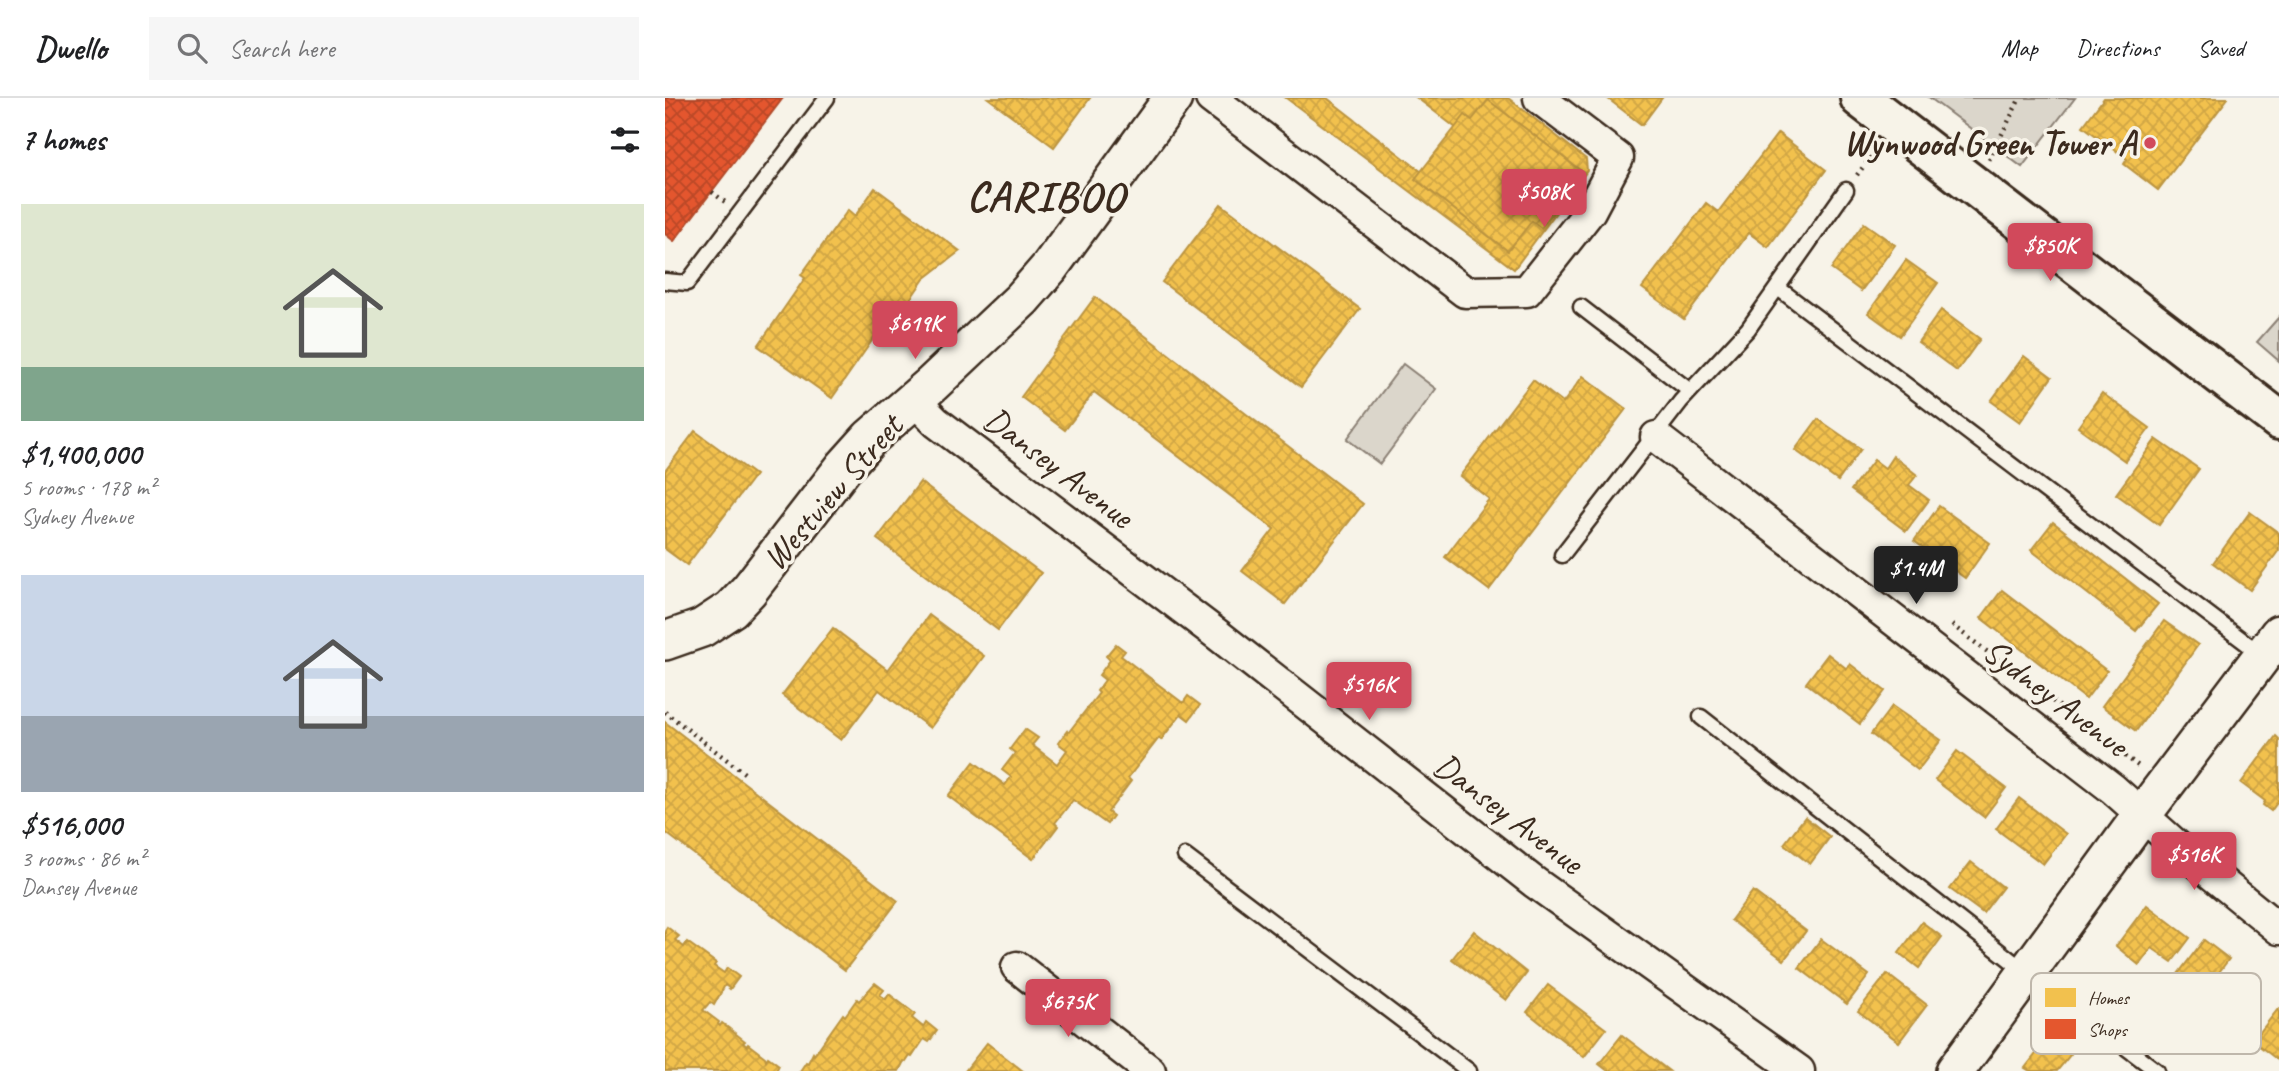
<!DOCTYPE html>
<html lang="en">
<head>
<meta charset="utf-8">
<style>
  body { margin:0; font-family:Caveat,sans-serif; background:#f6f6f6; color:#202124; height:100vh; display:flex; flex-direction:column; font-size:26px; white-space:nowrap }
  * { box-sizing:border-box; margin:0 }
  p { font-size:23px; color:#757577 }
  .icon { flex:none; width:38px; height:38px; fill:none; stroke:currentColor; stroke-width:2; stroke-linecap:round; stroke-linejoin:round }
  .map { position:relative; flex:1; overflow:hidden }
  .sheet { display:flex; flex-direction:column; background:#fff; width:665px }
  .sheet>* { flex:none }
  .price { position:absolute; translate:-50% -60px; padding:0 16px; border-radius:7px; background:#d1495b; color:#fff; font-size:23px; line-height:46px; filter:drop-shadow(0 2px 4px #0008) }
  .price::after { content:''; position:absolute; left:50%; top:42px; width:21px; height:16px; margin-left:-10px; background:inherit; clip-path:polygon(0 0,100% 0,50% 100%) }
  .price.on { background:#222; color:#fff }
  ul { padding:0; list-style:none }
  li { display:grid; align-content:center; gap:14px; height:371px; padding:0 21px }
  li span { display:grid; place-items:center; height:217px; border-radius:0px; color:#555 }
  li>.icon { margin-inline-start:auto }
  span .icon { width:126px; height:126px; fill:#fffc; stroke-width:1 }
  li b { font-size:30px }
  h2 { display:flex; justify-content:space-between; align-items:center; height:84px; padding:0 21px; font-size:30px }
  header { display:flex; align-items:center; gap:42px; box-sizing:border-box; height:98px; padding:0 35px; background:#fff; border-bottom:2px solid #e0e0e0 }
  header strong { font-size:33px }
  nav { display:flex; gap:38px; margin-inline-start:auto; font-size:24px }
  .search { width:490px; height:63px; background:#f6f6f6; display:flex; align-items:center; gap:18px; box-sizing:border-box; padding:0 24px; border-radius:0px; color:#757577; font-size:26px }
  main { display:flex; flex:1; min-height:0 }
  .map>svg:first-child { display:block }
  .green { fill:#dbd6cb; stroke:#8b8074; stroke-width:2 }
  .homes { fill:url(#homes-cross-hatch); stroke:#bb9440; stroke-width:2 }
  .shops { fill:url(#shops-cross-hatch); stroke:#b14a29; stroke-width:2 }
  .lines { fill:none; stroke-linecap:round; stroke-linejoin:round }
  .service-casing { stroke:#3b2a1e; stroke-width:19 }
  .minor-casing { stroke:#3b2a1e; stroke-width:35 }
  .tertiary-casing { stroke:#3b2a1e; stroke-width:42 }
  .secondary-casing { stroke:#3b2a1e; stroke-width:44 }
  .path { stroke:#3b2a1e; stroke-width:4.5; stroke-dasharray:2 5; stroke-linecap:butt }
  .service { stroke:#f7f3e8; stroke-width:14 }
  .minor { stroke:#f7f3e8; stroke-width:30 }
  .tertiary { stroke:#f7f3e8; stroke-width:37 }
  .secondary { stroke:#f7f3e8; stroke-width:38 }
  .poi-dot { fill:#d1495b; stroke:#f7f3e8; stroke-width:2.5 }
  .labels { text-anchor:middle; stroke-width:7; stroke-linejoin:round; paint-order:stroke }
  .poi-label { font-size:35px; font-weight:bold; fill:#3b2a1e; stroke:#f7f3e8; text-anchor:end }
  .street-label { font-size:35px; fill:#3b2a1e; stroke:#f7f3e8 }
  .district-label { font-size:42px; font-weight:bold; letter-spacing:2px; fill:#3b2a1e; stroke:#f7f3e8 }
  .key { fill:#f7f3e8; stroke:#bfb7ab; stroke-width:2 }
  .key-label { font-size:19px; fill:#3b2a1e }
</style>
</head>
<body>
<header>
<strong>Dwello</strong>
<div class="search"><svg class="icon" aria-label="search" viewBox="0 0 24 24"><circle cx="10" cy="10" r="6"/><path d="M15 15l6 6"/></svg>Search here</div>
<nav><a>Map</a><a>Directions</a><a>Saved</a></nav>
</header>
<main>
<section class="sheet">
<h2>7 homes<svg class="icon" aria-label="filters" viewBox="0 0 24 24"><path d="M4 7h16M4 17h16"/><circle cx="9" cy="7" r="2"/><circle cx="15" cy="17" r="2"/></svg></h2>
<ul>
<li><span style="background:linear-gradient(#dfe7d0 75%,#7fa58c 0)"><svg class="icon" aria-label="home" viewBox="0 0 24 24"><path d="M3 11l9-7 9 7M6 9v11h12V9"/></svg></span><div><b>$1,400,000</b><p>5 rooms · 178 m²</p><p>Sydney Avenue</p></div></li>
<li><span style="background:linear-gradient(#c9d6e8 65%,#9aa5b1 0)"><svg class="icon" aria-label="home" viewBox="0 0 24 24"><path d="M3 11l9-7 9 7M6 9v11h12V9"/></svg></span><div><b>$516,000</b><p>3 rooms · 86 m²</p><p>Dansey Avenue</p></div></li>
</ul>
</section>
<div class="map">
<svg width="1614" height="973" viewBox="0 0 1614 973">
  <defs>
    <pattern id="homes-cross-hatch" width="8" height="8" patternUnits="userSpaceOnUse" patternTransform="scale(1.75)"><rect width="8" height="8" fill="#f2c14e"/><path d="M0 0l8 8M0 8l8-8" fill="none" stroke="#d0a644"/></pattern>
    <pattern id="shops-cross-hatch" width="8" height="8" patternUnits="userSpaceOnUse" patternTransform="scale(1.75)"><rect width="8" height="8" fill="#e4572e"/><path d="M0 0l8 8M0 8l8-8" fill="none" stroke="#ba4827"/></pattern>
  </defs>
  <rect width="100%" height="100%" fill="#f7f3e8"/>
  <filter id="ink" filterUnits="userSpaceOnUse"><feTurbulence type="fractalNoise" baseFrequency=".0143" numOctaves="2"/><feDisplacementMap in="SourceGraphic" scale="14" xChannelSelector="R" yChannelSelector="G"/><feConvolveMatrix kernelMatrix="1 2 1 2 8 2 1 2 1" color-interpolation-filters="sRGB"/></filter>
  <g filter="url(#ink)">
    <g class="green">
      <path d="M1265 0H1410L1357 69Z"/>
      <path d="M1614 219V263L1592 244Z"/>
      <path d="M738 266 771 291 715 366 682 341Z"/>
    </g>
    <g class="homes">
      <path d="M323 0H425L389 49Z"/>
      <path d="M621 0H662L757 74 791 30 752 0H843L921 61 922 73 849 171Z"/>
      <path d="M942 0H997L977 27Z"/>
      <path d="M1439 0H1563L1493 92 1459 66 1462 61 1418 28Z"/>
      <path d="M823 2 919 75 876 130 867 123 843 153 750 81 800 17 807 22Z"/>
      <path d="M1113 35 1161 72 1103 149 1084 135 1019 221 977 190 1041 105 1053 114Z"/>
      <path d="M210 90 295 153 259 181 218 241 211 237 167 300 93 248 140 180 136 177 183 112 190 118Z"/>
      <path d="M556 106 695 211 636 289 497 184Z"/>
      <path d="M1199 125 1230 147 1196 193 1166 171Z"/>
      <path d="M1241 162 1273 185 1235 238 1203 215Z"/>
      <path d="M430 199 698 406 620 506 577 473 609 431 429 294 400 332 356 299Z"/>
      <path d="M1276 212 1315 241 1292 273 1253 244Z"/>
      <path d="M1359 258 1387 279 1355 324 1326 303Z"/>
      <path d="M918 278 961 311 824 492 780 459 824 401 795 378 868 282 898 305Z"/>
      <path d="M1437 295 1485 330 1460 363 1413 329Z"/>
      <path d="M1153 321 1196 351 1173 383 1130 352Z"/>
      <path d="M30 333 90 377 22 467 0 451V373Z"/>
      <path d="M1491 341 1534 371 1494 427 1451 396Z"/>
      <path d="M1228 358 1252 377 1244 387 1264 402 1241 433 1186 392 1209 362 1220 370Z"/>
      <path d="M255 384 376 475 333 532 212 441Z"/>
      <path d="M1274 408 1325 445 1300 480 1249 443Z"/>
      <path d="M1585 414 1614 435V452L1585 492 1548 465Z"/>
      <path d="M1388 424 1493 506 1471 533 1366 452Z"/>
      <path d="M1337 492 1442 573 1421 601 1316 520Z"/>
      <path d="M264 517 319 558 265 630 214 592 176 642 117 597 168 530 223 572Z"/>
      <path d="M1499 523 1533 547 1471 633 1437 608Z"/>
      <path d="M451 546 460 553 456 558 518 605 523 598 535 607 524 622 516 616 496 642 494 640 463 680 466 683 443 714 448 718 442 726 408 702 390 725 393 728 368 761 283 698 309 664 340 687 346 679 337 672 350 655 345 651 360 631 373 640 367 647 392 666 402 652 393 645 402 633 403 635 434 595 432 593 440 582 434 577 445 562 441 558Z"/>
      <path d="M1163 556 1182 571 1185 566 1220 593 1195 626 1141 585Z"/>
      <path d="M1227 608 1276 642 1253 672 1206 636Z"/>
      <path d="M0 624 233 803 180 872 0 734Z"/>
      <path d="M1611 638 1614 641V702L1606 713 1598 707 1600 703 1576 685Z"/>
      <path d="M1292 653 1341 690 1319 719 1270 682Z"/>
      <path d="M1354 700 1401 736 1378 766 1331 731Z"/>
      <path d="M1140 719 1165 739 1145 766 1119 746Z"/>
      <path d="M1306 764 1338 789 1318 815 1285 791Z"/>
      <path d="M1088 793 1141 833 1119 862 1066 822Z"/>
      <path d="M1482 807 1525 840 1507 864 1487 850 1474 867 1451 848Z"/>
      <path d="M1257 824 1277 839 1254 870 1234 855Z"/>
      <path d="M2 829 14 838 10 842 19 849 22 844 51 865 49 868 59 875 62 870 74 879 65 891 60 887 49 907 45 904 38 912 54 924 53 926 55 928 57 925 80 943 78 945 82 948 83 946 100 959 101 962 103 959 114 967 111 973H0V832Z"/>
      <path d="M809 833 862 875 841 902 787 861Z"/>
      <path d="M1156 841 1204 877 1182 906 1134 870Z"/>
      <path d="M1539 842 1564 861 1539 894 1568 917 1542 951 1487 910Z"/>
      <path d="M1222 876 1262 907 1234 944 1193 913Z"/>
      <path d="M210 885 219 892 215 897 221 901 224 896 250 916 247 920 258 929 261 924 272 933 264 944 259 941 247 959 245 958 241 964 239 963 234 973H135L141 964 143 965 148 955 149 957 178 916 180 918 192 901 194 903Z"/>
      <path d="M883 887 941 931 919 959 862 914Z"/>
      <path d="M1613 911H1614V963L1588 943Z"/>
      <path d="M957 937 1004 973H943L934 966Z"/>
      <path d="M1384 939 1406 956 1392 973H1365L1360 970Z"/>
      <path d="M322 945 358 973H300Z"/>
    </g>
    <path class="shops" d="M0 0H118L9 143 0 136Z"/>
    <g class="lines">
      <g class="service-casing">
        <g id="service">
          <path d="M0 183 22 185 162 0"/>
          <path d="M1113 190 1597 557"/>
          <path d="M916 209 1025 293"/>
          <path d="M897 457 1016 303 1083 231 1181 92"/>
          <path d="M1036 619 1362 875 1492 973"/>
          <path d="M520 758 804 973"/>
        </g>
      </g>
      <g class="minor-casing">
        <g id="minor">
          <path d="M546 0 800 194 862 193 925 113 953 60 874 0"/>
          <path d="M249 302 271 324 553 537 869 784 1134 973"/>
          <path d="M991 339 1448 691 1512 748 1614 831"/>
          <path d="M352 869 485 973"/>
        </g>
      </g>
      <g class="tertiary-casing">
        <g id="tertiary">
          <path d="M0 543 37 530 66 511 84 492 179 369 205 340 267 286 357 201 384 170 508 0"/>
          <path d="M1290 973 1477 717 1614 536"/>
        </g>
      </g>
      <g class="secondary-casing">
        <path id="secondary" d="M1195 0 1614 322"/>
      </g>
      <g class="path">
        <path d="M1324 62 1355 0"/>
        <path d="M1192 77 1212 51"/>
        <path d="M47 94 60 104"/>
        <path d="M1287 527 1476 670"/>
        <path d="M0 614 83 678"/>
      </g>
      <use href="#service" class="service"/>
      <use href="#minor" class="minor"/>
      <use href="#tertiary" class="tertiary"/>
      <use href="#secondary" class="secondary"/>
    </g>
  </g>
  <circle class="poi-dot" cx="1485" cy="45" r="7"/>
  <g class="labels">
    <g class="poi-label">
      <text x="1471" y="57">Wynwood Green Tower A</text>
    </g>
    <g class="street-label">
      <text transform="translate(394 369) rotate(37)" y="12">Dansey Avenue</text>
      <text transform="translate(167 394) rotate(-49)" y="12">Westview Street</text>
      <text transform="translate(1391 599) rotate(37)" y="12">Sydney Avenue</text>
      <text transform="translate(844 715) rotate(37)" y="12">Dansey Avenue</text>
    </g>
    <g class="district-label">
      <text x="381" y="112">CARIBOO</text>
    </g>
  </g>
  <rect x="1366" y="875" width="230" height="81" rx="10" class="key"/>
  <rect x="1380" y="890" width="31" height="19" fill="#f2c14e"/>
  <rect x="1380" y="921" width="31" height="20" fill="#e4572e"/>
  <g class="key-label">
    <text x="1423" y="906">Homes</text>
    <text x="1423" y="938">Shops</text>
  </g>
</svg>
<b class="price" style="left:879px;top:131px">$508K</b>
<b class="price" style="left:1385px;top:185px">$850K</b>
<b class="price" style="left:250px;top:263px">$619K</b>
<b class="price on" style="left:1251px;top:508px">$1.4M</b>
<b class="price" style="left:704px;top:624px">$516K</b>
<b class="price" style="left:1529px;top:794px">$516K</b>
<b class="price" style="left:403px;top:941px">$675K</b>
</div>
</main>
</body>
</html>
